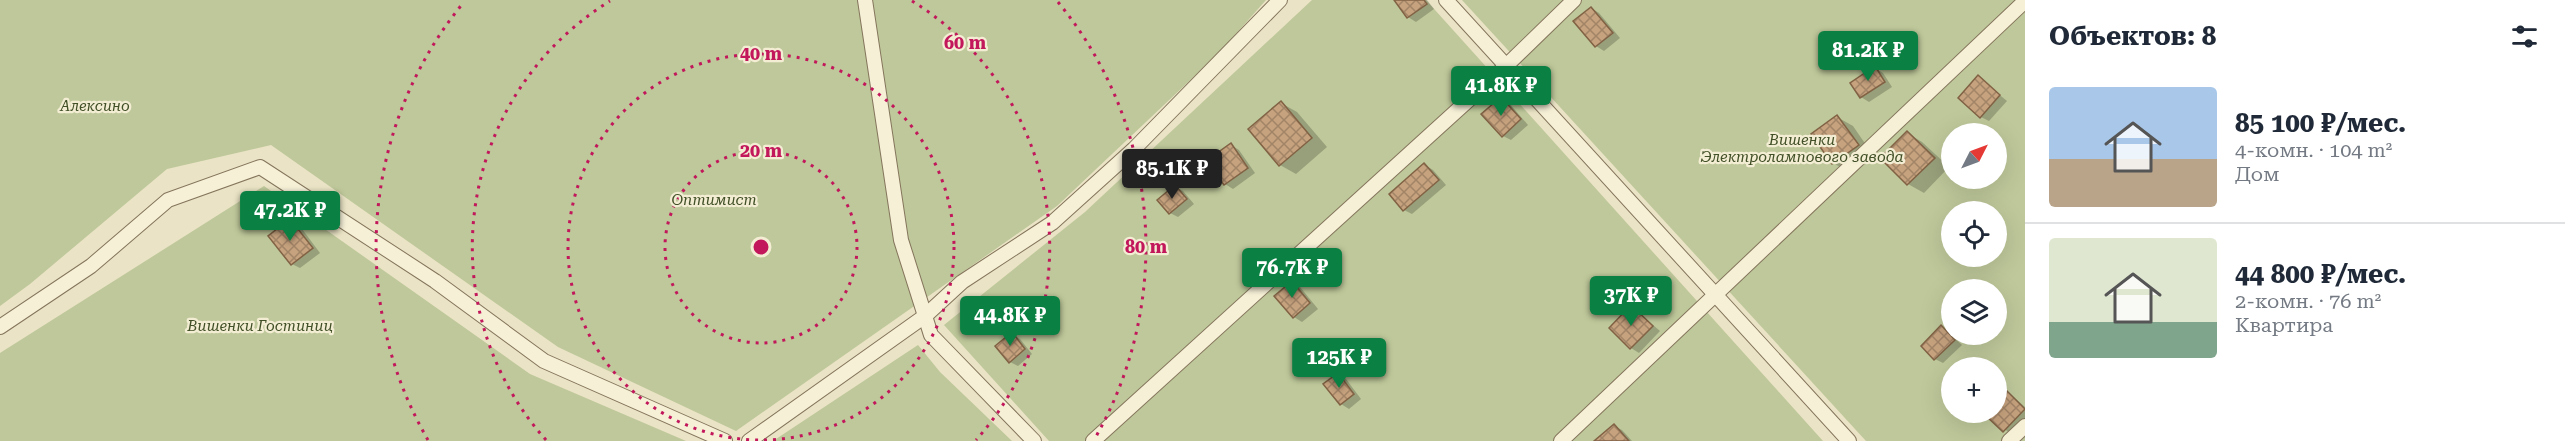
<!DOCTYPE html>
<html lang="ru">
<head>
<meta charset="utf-8">
<style>
  body { margin:0; font-family:"Roboto Serif",serif; background:#f2f2f3; color:#1f2937; height:100vh; display:flex; flex-direction:column; font-size:22px; white-space:nowrap }
  * { box-sizing:border-box; margin:0 }
  p { font-size:20px; color:#747a83 }
  .icon { flex:none; width:33px; height:33px; fill:none; stroke:currentColor; stroke-width:2; stroke-linecap:round; stroke-linejoin:round }
  .map { position:relative; flex:1; overflow:hidden }
  .panel { display:flex; flex-direction:column; background:#fff; width:540px }
  .panel>* { flex:none }
  .needle { width:39px; rotate:48deg }
  .buttons { position:absolute; left:1941px; top:123px; display:grid; gap:12px }
  .buttons a { display:grid; place-items:center; width:66px; height:66px; border-radius:50%; background:#fff; box-shadow:0 6px 24px #0002; font-size:30px }
  .price { position:absolute; translate:-50% -51px; padding:0 14px; border-radius:6px; background:#0b8043; color:#fff; font-size:20px; line-height:39px; filter:drop-shadow(0 2px 3px #0008) }
  .price::after { content:''; position:absolute; left:50%; top:36px; width:18px; height:14px; margin-left:-9px; background:inherit; clip-path:polygon(0 0,100% 0,50% 100%) }
  .price.active { background:#222; color:#fff }
  ul { padding:0; list-style:none }
  li { display:flex; align-items:center; gap:18px; height:150px; padding:0 24px }
  li+li { border-top:2px solid #e0e1e3 }
  li span { display:grid; place-items:center; flex:none; width:168px; height:120px; border-radius:6px; color:#555 }
  li>.icon { margin-inline-start:auto }
  span .icon { width:72px; height:72px; fill:#fffc; stroke-width:1 }
  li b { font-size:26px }
  h2 { display:flex; justify-content:space-between; align-items:center; height:72px; padding:0 24px; font-size:26px }
  main { display:flex; flex:1; min-height:0 }
  .map>svg:first-child { display:block }
  .green { fill:#bec89a; fill-rule:evenodd }
  .shadow { fill:#0003 }
  .building { fill:url(#building-cross-hatch); stroke:#816244; stroke-width:1.5 }
  .lines { fill:none; stroke-linecap:round; stroke-linejoin:round }
  .service-casing { stroke:#84755c; stroke-width:16 }
  .service { stroke:#f6f0d7; stroke-width:14 }
  .ring { fill:none; stroke:#c2185b; stroke-width:3; stroke-dasharray:3 6 }
  .labels { text-anchor:middle; stroke-width:4.5; stroke-linejoin:round; paint-order:stroke }
  .park-label { font-size:15px; font-style:italic; fill:#425027; stroke:#f3edd4 }
  .centre { fill:#c2185b; stroke:#f3edd4; stroke-width:3 }
  .ring-label { font-size:18px; text-anchor:middle; font-weight:bold; fill:#c2185b; stroke:#f3edd4; stroke-width:4.5; stroke-linejoin:round; paint-order:stroke }
</style>
</head>
<body>
<main>
<div class="map">
<svg width="2025" height="441" viewBox="0 0 2025 441">
  <defs>
    <pattern id="building-cross-hatch" width="8" height="8" patternUnits="userSpaceOnUse" patternTransform="scale(1.5)"><rect width="8" height="8" fill="#c6a27e"/><path d="M0 0l8 8M0 8l8-8" fill="none" stroke="#a28467"/></pattern>
  </defs>
  <rect width="100%" height="100%" fill="#eae3c5"/>
  <g class="green">
    <path d="M0 0H1266L1219 53 1057 206 736 431 558 347 271 145 167 169 30 284 0 306Z"/>
    <path d="M1312 0H1426L1823 441H1049L944 325 1085 212Z"/>
    <path d="M1462 0H2025V441H1866ZM1952 134H1996V178H1952ZM1952 212H1996V256H1952ZM1952 290H1996V334H1952ZM1952 368H1996V412H1952Z"/>
    <path d="M264 186 530 374 686 441H0V353Z"/>
    <path d="M918 345 940 372 1012 441H773Z"/>
  </g>
  <g class="shadow">
    <path d="M1396 0H1427L1434 9 1416 22 1408 17Z"/>
    <path d="M1591 8 1599 13 1620 38 1604 51 1596 46 1575 22Z"/>
    <path d="M1875 68 1883 73 1892 87 1869 102 1861 97 1852 84Z"/>
    <path d="M1978 77 2007 101 1989 121 1981 117Z"/>
    <path d="M1501 98 1509 103 1528 125 1511 140 1503 136Z"/>
    <path d="M1281 103 1297 112 1327 147 1296 174 1280 165 1250 129Z"/>
    <path d="M1837 117 1853 126 1873 155 1849 172 1833 163Z"/>
    <path d="M1907 133 1922 142 1949 167 1924 193 1908 184 1882 158Z"/>
    <path d="M1231 145 1239 150 1255 173 1233 189 1225 184 1208 162Z"/>
    <path d="M1425 165 1433 170 1446 185 1412 214 1404 210Z"/>
    <path d="M1175 187 1183 191 1194 204 1178 217 1170 213Z"/>
    <path d="M291 220 299 225 320 253 300 268 292 264Z"/>
    <path d="M1292 283 1300 287 1318 309 1302 322 1294 317 1276 296Z"/>
    <path d="M1632 307 1660 331 1639 353 1631 348 1611 328Z"/>
    <path d="M1942 327 1962 345 1943 363 1935 359Z"/>
    <path d="M1012 334 1020 339 1032 354 1018 366 1010 362Z"/>
    <path d="M1338 375 1346 379 1361 399 1349 409 1341 404Z"/>
    <path d="M2008 392 2025 407V422L2012 435 1986 414 1996 412Z"/>
    <path d="M1614 426 1622 430 1632 441H1597Z"/>
  </g>
  <g class="building">
    <path d="M1394 0H1424L1427 4 1407 18Z"/>
    <path d="M1591 7 1613 33 1595 47 1573 21Z"/>
    <path d="M1875 66 1885 82 1860 98 1850 83Z"/>
    <path d="M1978 75 2000 95 1980 118 1958 98Z"/>
    <path d="M1501 97 1521 119 1502 137 1481 114Z"/>
    <path d="M1281 101 1312 138 1279 166 1248 129Z"/>
    <path d="M1837 115 1859 145 1832 164 1811 134Z"/>
    <path d="M1907 131 1935 158 1907 185 1880 158Z"/>
    <path d="M1231 143 1248 168 1224 185 1206 161Z"/>
    <path d="M1424 163 1439 180 1403 211 1389 194Z"/>
    <path d="M1175 185 1187 199 1169 214 1157 200Z"/>
    <path d="M290 219 313 248 291 265 268 236Z"/>
    <path d="M1292 281 1310 303 1293 318 1274 296Z"/>
    <path d="M1631 305 1653 326 1630 349 1609 328Z"/>
    <path d="M1941 325 1955 340 1934 360 1921 346Z"/>
    <path d="M1012 332 1025 349 1009 363 995 346Z"/>
    <path d="M1338 373 1354 394 1340 405 1323 384Z"/>
    <path d="M2007 391 2025 409 2003 432 1984 414 1996 412V401Z"/>
    <path d="M1614 424 1629 441H1594Z"/>
  </g>
  <g class="lines">
    <g class="service-casing">
      <g id="service">
        <path d="M865 0 901 240 931 335 1034 441"/>
        <path d="M1446 0 1849 441"/>
        <path d="M0 327 91 266 168 200 260 167 435 281 544 361 725 441"/>
        <path d="M749 441 925 316 962 282 1052 223 1134 149 1280 0"/>
        <path d="M1093 441 1506 66 1574 0"/>
        <path d="M1561 441 2025 1"/>
        <path d="M2009 441 2025 426"/>
      </g>
    </g>
    <use href="#service" class="service"/>
  </g>
  <g class="ring">
    <circle cx="761" cy="247" r="96"/>
    <circle cx="761" cy="247" r="193"/>
    <path d="M546 440A289 289 0 0 1 610 1M912 1A289 289 0 0 1 976 440"/>
    <path d="M428 440A385 385 0 0 1 464 2M1058 2A385 385 0 0 1 1094 440"/>
  </g>
  <g class="labels">
    <g class="park-label">
      <text x="95" y="111">Алексино</text>
      <text x="1802" y="145">Вишенки<tspan x="1802" dy="17">Электролампового завода</tspan></text>
      <text x="714" y="205">Оптимист</text>
      <text x="260" y="331">Вишенки Гостиниц</text>
    </g>
  </g>
  <circle cx="761" cy="247" r="9" class="centre"/>
  <g class="ring-label">
    <text x="965" y="49">60 m</text>
    <text x="761" y="60">40 m</text>
    <text x="761" y="157">20 m</text>
    <text x="1146" y="253">80 m</text>
  </g>
</svg>
<div class="buttons">
<a><svg class="needle" viewBox="-14 -14 28 28"><path d="M0-13l5 13h-10z" fill="#e53935"/><path d="M0 13l5-13h-10z" fill="#747a83"/></svg></a>
<a><svg class="icon" aria-label="locate" viewBox="0 0 24 24"><circle cx="12" cy="12" r="6"/><path d="M12 2v4M12 18v4M2 12h4M18 12h4"/></svg></a>
<a><svg class="icon" aria-label="layers" viewBox="0 0 24 24"><path d="M12 4l9 5-9 5-9-5zM3 14l9 5 9-5"/></svg></a>
<a>+</a>
</div>
<b class="price" style="left:1868px;top:82px">81.2K ₽</b>
<b class="price" style="left:1501px;top:117px">41.8K ₽</b>
<b class="price active" style="left:1172px;top:200px">85.1K ₽</b>
<b class="price" style="left:290px;top:242px">47.2K ₽</b>
<b class="price" style="left:1292px;top:299px">76.7K ₽</b>
<b class="price" style="left:1631px;top:327px">37K ₽</b>
<b class="price" style="left:1010px;top:347px">44.8K ₽</b>
<b class="price" style="left:1339px;top:389px">125K ₽</b>
</div>
<section class="panel">
<h2>Объектов: 8<svg class="icon" aria-label="filters" viewBox="0 0 24 24"><path d="M4 7h16M4 17h16"/><circle cx="9" cy="7" r="2"/><circle cx="15" cy="17" r="2"/></svg></h2>
<ul>
<li><span style="background:linear-gradient(#a9c7e8 60%,#b9a48a 0)"><svg class="icon" aria-label="home" viewBox="0 0 24 24"><path d="M3 11l9-7 9 7M6 9v11h12V9"/></svg></span><div><b>85 100 ₽/мес.</b><p>4-комн. · 104 m²</p><p>Дом</p></div></li>
<li><span style="background:linear-gradient(#dfe7d0 70%,#7fa58c 0)"><svg class="icon" aria-label="home" viewBox="0 0 24 24"><path d="M3 11l9-7 9 7M6 9v11h12V9"/></svg></span><div><b>44 800 ₽/мес.</b><p>2-комн. · 76 m²</p><p>Квартира</p></div></li>
</ul>
</section>
</main>
</body>
</html>
